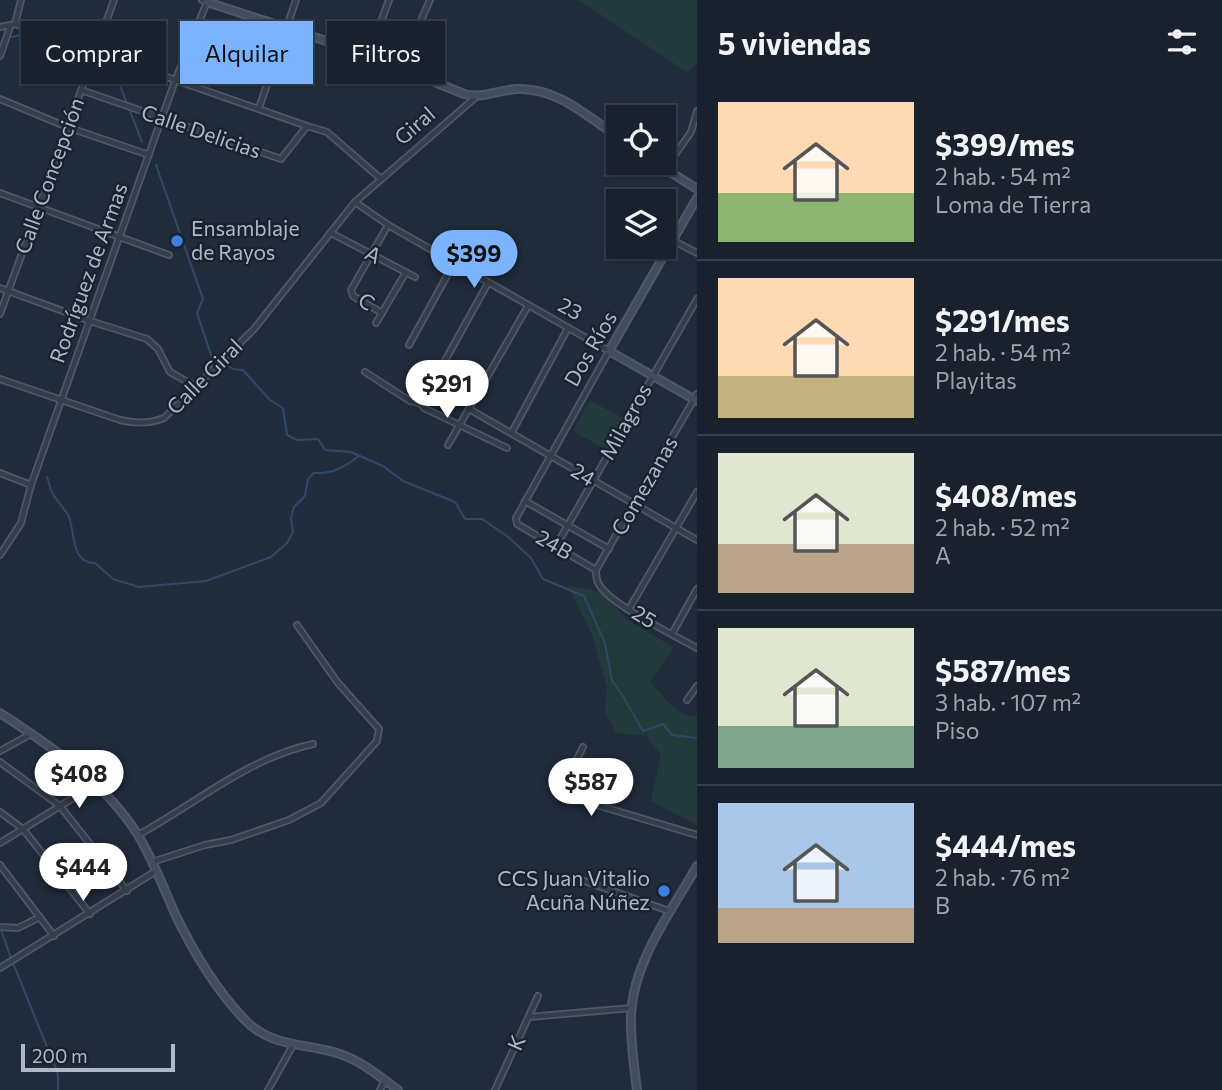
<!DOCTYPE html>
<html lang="es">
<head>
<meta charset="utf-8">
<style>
  body { margin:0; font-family:Commissioner,sans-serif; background:#252e39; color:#f1f3f6; height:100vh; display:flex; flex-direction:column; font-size:26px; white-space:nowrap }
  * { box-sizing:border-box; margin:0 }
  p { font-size:23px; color:#9fa3aa }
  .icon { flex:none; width:38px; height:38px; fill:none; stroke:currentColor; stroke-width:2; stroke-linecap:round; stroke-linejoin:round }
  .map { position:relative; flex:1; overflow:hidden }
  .details { display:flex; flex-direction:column; background:#18212d; width:525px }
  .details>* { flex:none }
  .hud { position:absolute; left:21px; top:21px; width:570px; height:63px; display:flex; gap:14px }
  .fabs { position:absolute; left:606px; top:105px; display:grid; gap:14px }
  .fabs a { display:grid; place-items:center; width:70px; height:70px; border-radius:0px; background:#18212d; box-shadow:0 2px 5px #0004,0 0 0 2px #363e49; font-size:35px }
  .scale { position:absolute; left:21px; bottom:18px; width:154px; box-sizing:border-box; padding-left:7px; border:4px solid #aeb9c8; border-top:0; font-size:19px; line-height:24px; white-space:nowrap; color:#aeb9c8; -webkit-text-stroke:5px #192330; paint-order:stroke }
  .price { position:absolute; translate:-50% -60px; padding:0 16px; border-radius:24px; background:#fff; color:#222; font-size:23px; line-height:46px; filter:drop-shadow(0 2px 4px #0008) }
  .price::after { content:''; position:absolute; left:50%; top:42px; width:21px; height:16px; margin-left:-10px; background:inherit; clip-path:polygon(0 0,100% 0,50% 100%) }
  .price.active { background:#7cb3ff; color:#111 }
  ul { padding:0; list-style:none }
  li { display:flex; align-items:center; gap:21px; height:175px; padding:0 21px }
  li+li { border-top:2px solid #363e49 }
  li span { display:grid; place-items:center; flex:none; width:196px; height:140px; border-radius:0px; color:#555 }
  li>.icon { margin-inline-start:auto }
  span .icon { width:84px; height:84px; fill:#fffc; stroke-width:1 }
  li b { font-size:30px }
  h2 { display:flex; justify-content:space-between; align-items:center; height:84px; padding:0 21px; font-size:30px }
  .tag { padding:0 24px; border-radius:0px; background:#18212d; box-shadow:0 2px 5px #0004,0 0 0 2px #363e49; font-size:24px; line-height:63px }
  .tag.active { background:#7cb3ff; color:#111 }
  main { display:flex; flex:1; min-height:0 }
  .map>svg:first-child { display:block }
  .green { fill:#223a3c }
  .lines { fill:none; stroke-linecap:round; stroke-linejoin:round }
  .stream { stroke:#314865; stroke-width:2 }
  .street-casing { stroke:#4e5966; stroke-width:8 }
  .secondary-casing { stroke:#4e5966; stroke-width:10 }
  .street { stroke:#343e4c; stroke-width:4.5 }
  .secondary { stroke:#414d5f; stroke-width:6 }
  .shop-dot { fill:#3f7fe0; stroke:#192330; stroke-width:2.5 }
  .labels { text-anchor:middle; stroke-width:5; stroke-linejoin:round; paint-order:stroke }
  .street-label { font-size:21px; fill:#aeb9c8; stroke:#192330 }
  .poi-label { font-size:21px; fill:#aeb9c8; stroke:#192330; text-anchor:start }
</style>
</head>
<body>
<main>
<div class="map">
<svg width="697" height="1090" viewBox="0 0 697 1090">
  <rect width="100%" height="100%" fill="#202c3c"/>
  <g class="green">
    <path d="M579 0H697V63L687 72Z"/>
    <path d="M590 400 623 419 606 450 573 431Z"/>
    <path d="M568 586 599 591 628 620 674 648 650 681C663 696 675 716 697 717V825L651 801 661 755 646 736 616 733 605 711 607 688 592 635Z"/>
  </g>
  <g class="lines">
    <g class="stream">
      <path d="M40 35 58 44 80 69"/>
      <path d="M12 37 31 32"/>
      <path d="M93 74 119 83 142 142"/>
      <path d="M156 165 203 299 197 313 212 358"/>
      <path d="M227 365 233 369 243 370 270 400 283 408 287 435 297 440 318 439 325 450 351 452 383 466 403 481 455 502 465 519H482L507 536 531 558 543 579 584 596 605 643 612 681 621 693 643 731 663 724 672 735 697 738"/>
      <path d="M47 477C49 482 50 489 53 494 57 502 65 508 69 517 75 533 71 563 95 563L113 579 139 587 206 581 271 557 287 543 293 532 291 518 294 507 305 496 308 479 314 473C334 474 344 467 359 456"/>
      <path d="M0 927 11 958"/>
      <path d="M13 963 58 1074V1090"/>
    </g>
    <g class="street-casing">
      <g id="street">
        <path d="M15 24 307 126 327 132 381 179"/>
        <path d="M0 27 15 24 21 0"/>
        <path d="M369 55 389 0"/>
        <path d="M0 56 10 27"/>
        <path d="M400 68 430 0"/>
        <path d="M81 90 281 159 307 126"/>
        <path d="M0 99 67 127 149 155"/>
        <path d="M259 108 296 0"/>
        <path d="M665 169 691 132 697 111"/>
        <path d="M0 193 169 255"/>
        <path d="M355 202 388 225 609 351 516 518 517 524 596 570"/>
        <path d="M331 233 415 277"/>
        <path d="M674 241 697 253"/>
        <path d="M488 283 421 404 424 408 507 448"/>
        <path d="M0 288 90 321 147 339 158 349 170 372 195 386"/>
        <path d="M382 313 353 296 351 290 388 225"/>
        <path d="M0 314 114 0"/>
        <path d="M376 323 406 272"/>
        <path d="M409 345 454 263"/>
        <path d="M365 372 410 401 421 404"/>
        <path d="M0 379 120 420C136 424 149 424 164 418L254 329 355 202 476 97"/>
        <path d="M697 394 596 570C596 576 596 581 600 586 613 606 674 635 697 648"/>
        <path d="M469 409 697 540"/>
        <path d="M512 432 568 328"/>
        <path d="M448 445 528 306"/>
        <path d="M0 473 31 485"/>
        <path d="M525 501 609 549"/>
        <path d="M556 546 697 299"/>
        <path d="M0 555 21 523 31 485 175 81 207 2 202 0"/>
        <path d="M629 609 697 492"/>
        <path d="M672 634 697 589"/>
        <path d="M687 700 697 686"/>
        <path d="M583 747 564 785 563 791 570 797 697 835"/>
        <path d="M0 751 31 734"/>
        <path d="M0 762 60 806 127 891"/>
        <path d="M0 812 23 829 90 914"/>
        <path d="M138 835C195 804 248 758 313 744"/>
        <path d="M0 843 96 784"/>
        <path d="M152 862 205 845 231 840 289 820 321 803 377 741 379 729 338 683 297 625"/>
        <path d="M0 865 54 936"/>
        <path d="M573 877 669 911"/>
        <path d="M0 927 18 928 40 917"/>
        <path d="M0 968 156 871"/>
        <path d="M529 1017 632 1008"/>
        <path d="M268 1090 293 1045"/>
        <path d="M380 1090 385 1080"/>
        <path d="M495 1090 538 996"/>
      </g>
    </g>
    <g class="secondary-casing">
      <g id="secondary">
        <path d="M208 0 207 2 369 55 464 94C482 99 498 90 517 89 556 87 587 116 618 137"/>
        <path d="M656 163 697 189"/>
        <path d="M697 198 609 351 697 401"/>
        <path d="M0 713C52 747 104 781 138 835 153 860 164 889 176 916 193 951 216 989 243 1018 272 1049 304 1042 340 1054 363 1062 379 1076 398 1090"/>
        <path d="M637 1090C634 1065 630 1040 631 1014 634 960 671 912 697 866"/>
      </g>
    </g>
    <use href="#street" class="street"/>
    <use href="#secondary" class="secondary"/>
  </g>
  <g class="shop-dot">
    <circle cx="177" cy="241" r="7"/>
    <circle cx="664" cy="891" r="7"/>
  </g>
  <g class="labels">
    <g class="street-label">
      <text transform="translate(415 126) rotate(-41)" y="7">Giral</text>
      <text transform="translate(201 132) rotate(19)" y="7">Calle Delicias</text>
      <text transform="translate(50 176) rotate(-70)" y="7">Calle Concepción</text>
      <text transform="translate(373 255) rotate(28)" y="7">A</text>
      <text transform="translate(89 273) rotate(-70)" y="7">Rodríguez de Armas</text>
      <text transform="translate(366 302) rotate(34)" y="7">C</text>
      <text transform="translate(570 309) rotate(29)" y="7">23</text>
      <text transform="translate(591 349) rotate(-60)" y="7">Dos Ríos</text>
      <text transform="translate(205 377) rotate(-45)" y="7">Calle Giral</text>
      <text transform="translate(626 422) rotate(-61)" y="7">Milagros</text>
      <text transform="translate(583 475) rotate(31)" y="7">24</text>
      <text transform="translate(645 486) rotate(-60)" y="7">Comezanas</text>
      <text transform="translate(554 545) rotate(30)" y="7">24B</text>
      <text transform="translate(644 617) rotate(31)" y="7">25</text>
      <text transform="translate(517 1043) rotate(-66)" y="7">K</text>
    </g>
    <g class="poi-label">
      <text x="191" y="236">Ensamblaje<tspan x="191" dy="24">de Rayos</tspan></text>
      <text x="650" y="886" text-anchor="end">CCS Juan Vitalio<tspan x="650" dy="24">Acuña Núñez</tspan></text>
    </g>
  </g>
</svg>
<div class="fabs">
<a><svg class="icon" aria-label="locate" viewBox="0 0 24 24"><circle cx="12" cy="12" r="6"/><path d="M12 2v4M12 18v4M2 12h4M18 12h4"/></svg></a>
<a><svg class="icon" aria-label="layers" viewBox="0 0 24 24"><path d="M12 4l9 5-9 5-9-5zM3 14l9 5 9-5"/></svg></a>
</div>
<div class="scale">200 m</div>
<b class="price active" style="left:474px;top:290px">$399</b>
<b class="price" style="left:447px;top:420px">$291</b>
<b class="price" style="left:79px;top:810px">$408</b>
<b class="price" style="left:591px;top:818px">$587</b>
<b class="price" style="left:83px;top:903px">$444</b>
<div class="hud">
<a class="tag">Comprar</a>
<a class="tag active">Alquilar</a>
<a class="tag">Filtros</a>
</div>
</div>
<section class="details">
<h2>5 viviendas<svg class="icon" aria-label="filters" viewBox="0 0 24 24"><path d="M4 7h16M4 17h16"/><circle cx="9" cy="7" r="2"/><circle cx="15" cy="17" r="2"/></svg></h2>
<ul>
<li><span style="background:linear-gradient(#ffd9b3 65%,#8fb573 0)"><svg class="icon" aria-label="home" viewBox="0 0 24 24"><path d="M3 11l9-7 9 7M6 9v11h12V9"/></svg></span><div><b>$399/mes</b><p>2 hab. · 54 m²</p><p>Loma de Tierra</p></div></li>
<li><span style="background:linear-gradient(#ffd9b3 70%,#c2b280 0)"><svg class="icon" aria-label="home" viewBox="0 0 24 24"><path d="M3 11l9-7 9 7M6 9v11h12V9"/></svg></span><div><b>$291/mes</b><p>2 hab. · 54 m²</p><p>Playitas</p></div></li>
<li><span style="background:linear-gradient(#dfe7d0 65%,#b9a48a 0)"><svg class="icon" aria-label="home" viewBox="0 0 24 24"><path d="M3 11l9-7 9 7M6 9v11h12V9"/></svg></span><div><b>$408/mes</b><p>2 hab. · 52 m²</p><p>A</p></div></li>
<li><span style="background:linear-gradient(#dfe7d0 70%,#7fa58c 0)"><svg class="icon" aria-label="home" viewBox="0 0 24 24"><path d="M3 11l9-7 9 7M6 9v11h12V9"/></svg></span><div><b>$587/mes</b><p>3 hab. · 107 m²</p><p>Piso</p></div></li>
<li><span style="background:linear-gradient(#a9c7e8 75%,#b9a48a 0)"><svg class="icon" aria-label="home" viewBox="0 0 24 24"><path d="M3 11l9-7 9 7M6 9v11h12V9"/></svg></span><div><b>$444/mes</b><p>2 hab. · 76 m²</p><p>B</p></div></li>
</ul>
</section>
</main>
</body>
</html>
